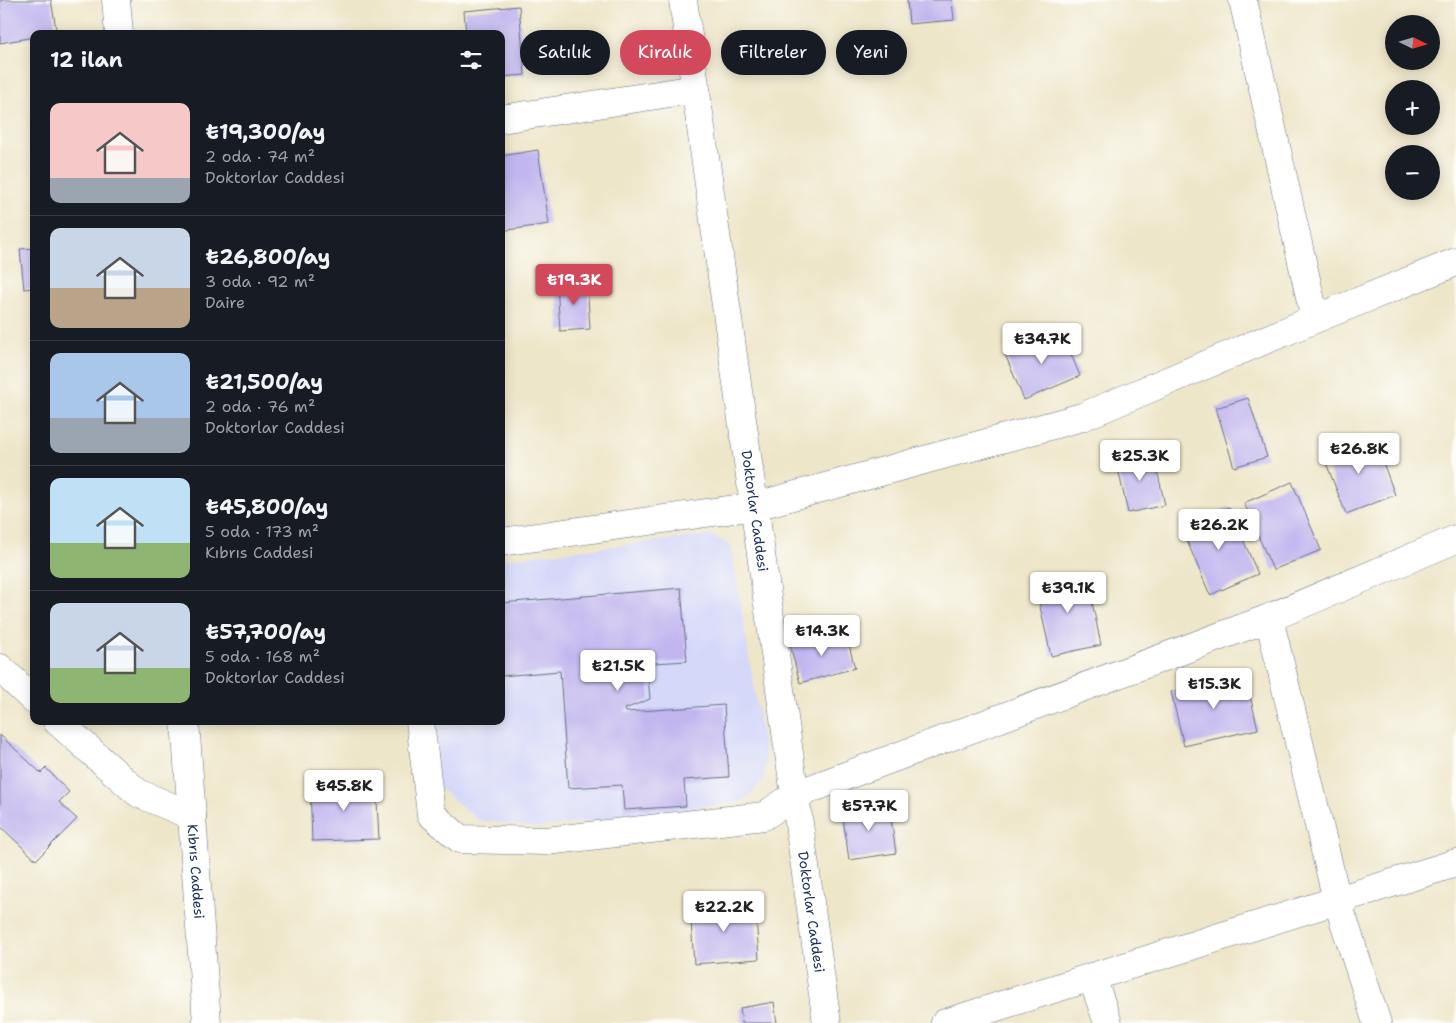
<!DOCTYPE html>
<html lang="tr">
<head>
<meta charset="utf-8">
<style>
  body { margin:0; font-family:"Shantell Sans",sans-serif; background:#242831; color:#f1f3f6; height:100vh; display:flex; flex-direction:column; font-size:19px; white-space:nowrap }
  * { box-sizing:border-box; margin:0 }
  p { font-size:16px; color:#9ea1a6 }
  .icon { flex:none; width:28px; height:28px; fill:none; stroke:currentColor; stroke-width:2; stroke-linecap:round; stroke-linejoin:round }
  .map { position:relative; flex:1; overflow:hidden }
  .side { position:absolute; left:30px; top:30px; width:475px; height:695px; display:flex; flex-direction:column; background:#171b24; border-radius:10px; box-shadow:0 2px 12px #0003 }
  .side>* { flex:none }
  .hud { position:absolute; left:520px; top:30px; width:475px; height:45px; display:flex; gap:10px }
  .needle { width:32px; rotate:95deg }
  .fabs { position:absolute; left:1385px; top:15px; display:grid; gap:10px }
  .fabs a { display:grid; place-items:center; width:55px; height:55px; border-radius:50%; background:#171b24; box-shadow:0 2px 12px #0003; font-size:25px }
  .price { position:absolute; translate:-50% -42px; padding:0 11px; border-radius:5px; background:#fff; color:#222; font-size:16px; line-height:32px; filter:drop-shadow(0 1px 2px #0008) }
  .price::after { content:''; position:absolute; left:50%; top:30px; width:15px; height:11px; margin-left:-8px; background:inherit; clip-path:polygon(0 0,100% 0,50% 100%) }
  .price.on { background:#d1495b; color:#fff }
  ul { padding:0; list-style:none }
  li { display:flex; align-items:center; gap:15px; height:125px; padding:0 20px }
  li+li { border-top:1px solid #363941 }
  li span { display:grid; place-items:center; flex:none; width:140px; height:100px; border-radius:10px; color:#555 }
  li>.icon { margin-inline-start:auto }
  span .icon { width:60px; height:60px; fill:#fffc; stroke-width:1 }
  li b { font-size:21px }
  h2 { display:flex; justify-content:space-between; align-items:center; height:60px; padding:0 20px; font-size:21px }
  .tag { padding:0 18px; border-radius:22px; background:#171b24; box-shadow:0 2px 12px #0003; font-size:18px; line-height:45px }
  .tag.on { background:#d1495b; color:#fff }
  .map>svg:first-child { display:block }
  .built { fill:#d5d8f9 }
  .building { fill:#c1b6ef }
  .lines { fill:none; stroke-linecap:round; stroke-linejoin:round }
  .minor-casing { stroke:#656f83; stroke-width:29 }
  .minor { stroke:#fff; stroke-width:28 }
  .labels { text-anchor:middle; stroke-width:4.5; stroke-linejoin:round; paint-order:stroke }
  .street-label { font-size:14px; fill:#1b2f5e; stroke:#fdfcf7 }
</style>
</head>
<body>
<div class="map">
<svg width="1456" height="1023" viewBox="0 0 1456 1023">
  <rect width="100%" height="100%" fill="#fdfcf7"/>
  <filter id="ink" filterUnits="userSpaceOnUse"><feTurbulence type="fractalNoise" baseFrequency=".02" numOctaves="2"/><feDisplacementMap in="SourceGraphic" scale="10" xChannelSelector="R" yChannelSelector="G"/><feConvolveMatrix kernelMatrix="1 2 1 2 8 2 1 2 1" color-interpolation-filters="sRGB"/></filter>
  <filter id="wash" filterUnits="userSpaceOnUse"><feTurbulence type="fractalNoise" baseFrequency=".0096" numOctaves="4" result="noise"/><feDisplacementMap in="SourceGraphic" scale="20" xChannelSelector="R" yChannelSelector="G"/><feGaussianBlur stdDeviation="1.12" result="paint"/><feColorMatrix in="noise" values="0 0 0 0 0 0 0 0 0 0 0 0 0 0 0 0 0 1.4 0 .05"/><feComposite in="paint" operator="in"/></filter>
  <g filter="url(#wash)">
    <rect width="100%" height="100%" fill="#eee6c9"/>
    <path class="built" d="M711 535 731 546 765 754 764 780 743 801 539 828 478 820 437 786 432 721H501V559Z"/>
    <g id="blocks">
      <g class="building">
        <path d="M4 0H51L57 34H34V37L0 43V1Z"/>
        <path d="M907 0H952L954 20 909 24Z"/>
        <path d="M519 6 525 75 501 77V34H466L464 11Z"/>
        <path d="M538 150 549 224 501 231V156Z"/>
        <path d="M34 248V288L24 289 20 249Z"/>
        <path d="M587 282 590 329 560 331 557 284Z"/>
        <path d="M1061 330 1080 376 1024 400 1005 354Z"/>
        <path d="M1248 398 1267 457 1234 467 1216 408Z"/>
        <path d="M1373 436 1395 495 1346 514 1323 455Z"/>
        <path d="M1153 452 1165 505 1128 513 1116 460Z"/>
        <path d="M1292 482 1321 550 1273 570 1244 503Z"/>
        <path d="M1229 507 1258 574 1210 595 1181 527Z"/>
        <path d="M1086 573 1101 645 1051 656 1035 584Z"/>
        <path d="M681 588 687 661 622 665 624 669 648 676 650 699 625 709 626 712 724 705 729 777 684 780 686 806 624 810 622 785 568 788 560 671 501 676V603Z"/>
        <path d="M845 630 855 668 800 683 790 645Z"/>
        <path d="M1245 675 1258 729 1184 746 1171 692Z"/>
        <path d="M0 735 41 773 46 768 69 792 59 802 77 819 36 860 0 826Z"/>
        <path d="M376 782 379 839 312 841 310 785Z"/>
        <path d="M889 804 896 853 849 860 842 811Z"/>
        <path d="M755 903 759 959 694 964 690 907Z"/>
        <path d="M774 1002 777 1023H742L740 1008Z"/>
      </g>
    </g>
  </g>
  <g filter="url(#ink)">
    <use href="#blocks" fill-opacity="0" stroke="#656f83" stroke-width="1"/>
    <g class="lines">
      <g class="minor-casing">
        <g id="minor">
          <path d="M116 0 119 34"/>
          <path id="s1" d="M683 0 827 1023"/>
          <path d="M1243 0 1315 319"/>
          <path d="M501 119 696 89"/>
          <path d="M501 542 756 506 1082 417 1315 319 1456 262"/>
          <path d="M1269 618 1337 900 1377 1023"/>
          <path d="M0 668 34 700"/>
          <path d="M57 721 138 793 192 816"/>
          <path id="s2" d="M185 721 207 1023"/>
          <path d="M420 721 431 814 460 839 546 841 764 816 797 794 1269 618 1456 539"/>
          <path d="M1092 977 1108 1023"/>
          <path d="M945 1023 1456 863"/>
        </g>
      </g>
      <use href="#minor" class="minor"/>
    </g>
  </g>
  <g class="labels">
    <g class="street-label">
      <text dy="5" stroke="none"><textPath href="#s1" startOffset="516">Doktorlar Caddesi</textPath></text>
      <text dy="5" stroke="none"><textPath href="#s2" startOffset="151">Kıbrıs Caddesi</textPath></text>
      <text dy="5" stroke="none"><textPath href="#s1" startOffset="921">Doktorlar Caddesi</textPath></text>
    </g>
  </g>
</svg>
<div class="fabs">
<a><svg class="needle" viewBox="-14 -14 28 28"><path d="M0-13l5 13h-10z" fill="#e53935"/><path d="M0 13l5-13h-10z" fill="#9ea1a6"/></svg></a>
<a>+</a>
<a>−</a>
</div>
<b class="price on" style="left:574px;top:306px">₺19.3K</b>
<b class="price" style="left:1042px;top:365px">₺34.7K</b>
<b class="price" style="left:1359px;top:475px">₺26.8K</b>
<b class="price" style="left:1140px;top:482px">₺25.3K</b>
<b class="price" style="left:1219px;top:551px">₺26.2K</b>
<b class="price" style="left:1068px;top:614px">₺39.1K</b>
<b class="price" style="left:822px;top:657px">₺14.3K</b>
<b class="price" style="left:618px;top:692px">₺21.5K</b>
<b class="price" style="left:1214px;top:710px">₺15.3K</b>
<b class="price" style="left:344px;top:812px">₺45.8K</b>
<b class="price" style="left:869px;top:832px">₺57.7K</b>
<b class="price" style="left:724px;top:933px">₺22.2K</b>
<div class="hud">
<a class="tag">Satılık</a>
<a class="tag on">Kiralık</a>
<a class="tag">Filtreler</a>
<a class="tag">Yeni</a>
</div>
<section class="side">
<h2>12 ilan<svg class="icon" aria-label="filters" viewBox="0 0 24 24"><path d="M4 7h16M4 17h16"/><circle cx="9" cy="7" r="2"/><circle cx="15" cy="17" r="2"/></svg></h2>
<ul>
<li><span style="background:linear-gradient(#f6c9c9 75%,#9aa5b1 0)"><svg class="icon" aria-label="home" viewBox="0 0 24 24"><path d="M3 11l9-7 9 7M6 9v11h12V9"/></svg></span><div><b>₺19,300/ay</b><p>2 oda · 74 m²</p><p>Doktorlar Caddesi</p></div></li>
<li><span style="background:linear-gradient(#c9d6e8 60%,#b9a48a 0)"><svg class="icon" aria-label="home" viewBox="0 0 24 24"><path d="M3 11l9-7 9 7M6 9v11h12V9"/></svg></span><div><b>₺26,800/ay</b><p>3 oda · 92 m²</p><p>Daire</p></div></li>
<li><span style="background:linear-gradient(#a9c7e8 65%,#9aa5b1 0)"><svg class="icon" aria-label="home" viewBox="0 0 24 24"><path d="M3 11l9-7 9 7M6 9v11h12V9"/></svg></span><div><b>₺21,500/ay</b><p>2 oda · 76 m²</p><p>Doktorlar Caddesi</p></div></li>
<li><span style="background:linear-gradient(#bfe0f5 65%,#8fb573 0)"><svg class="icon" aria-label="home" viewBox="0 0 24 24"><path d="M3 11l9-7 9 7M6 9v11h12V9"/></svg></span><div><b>₺45,800/ay</b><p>5 oda · 173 m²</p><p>Kıbrıs Caddesi</p></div></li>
<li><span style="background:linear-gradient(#c9d6e8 65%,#8fb573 0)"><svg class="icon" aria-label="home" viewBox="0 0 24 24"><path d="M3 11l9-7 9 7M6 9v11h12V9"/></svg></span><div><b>₺57,700/ay</b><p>5 oda · 168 m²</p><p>Doktorlar Caddesi</p></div></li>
</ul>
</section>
</div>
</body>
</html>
